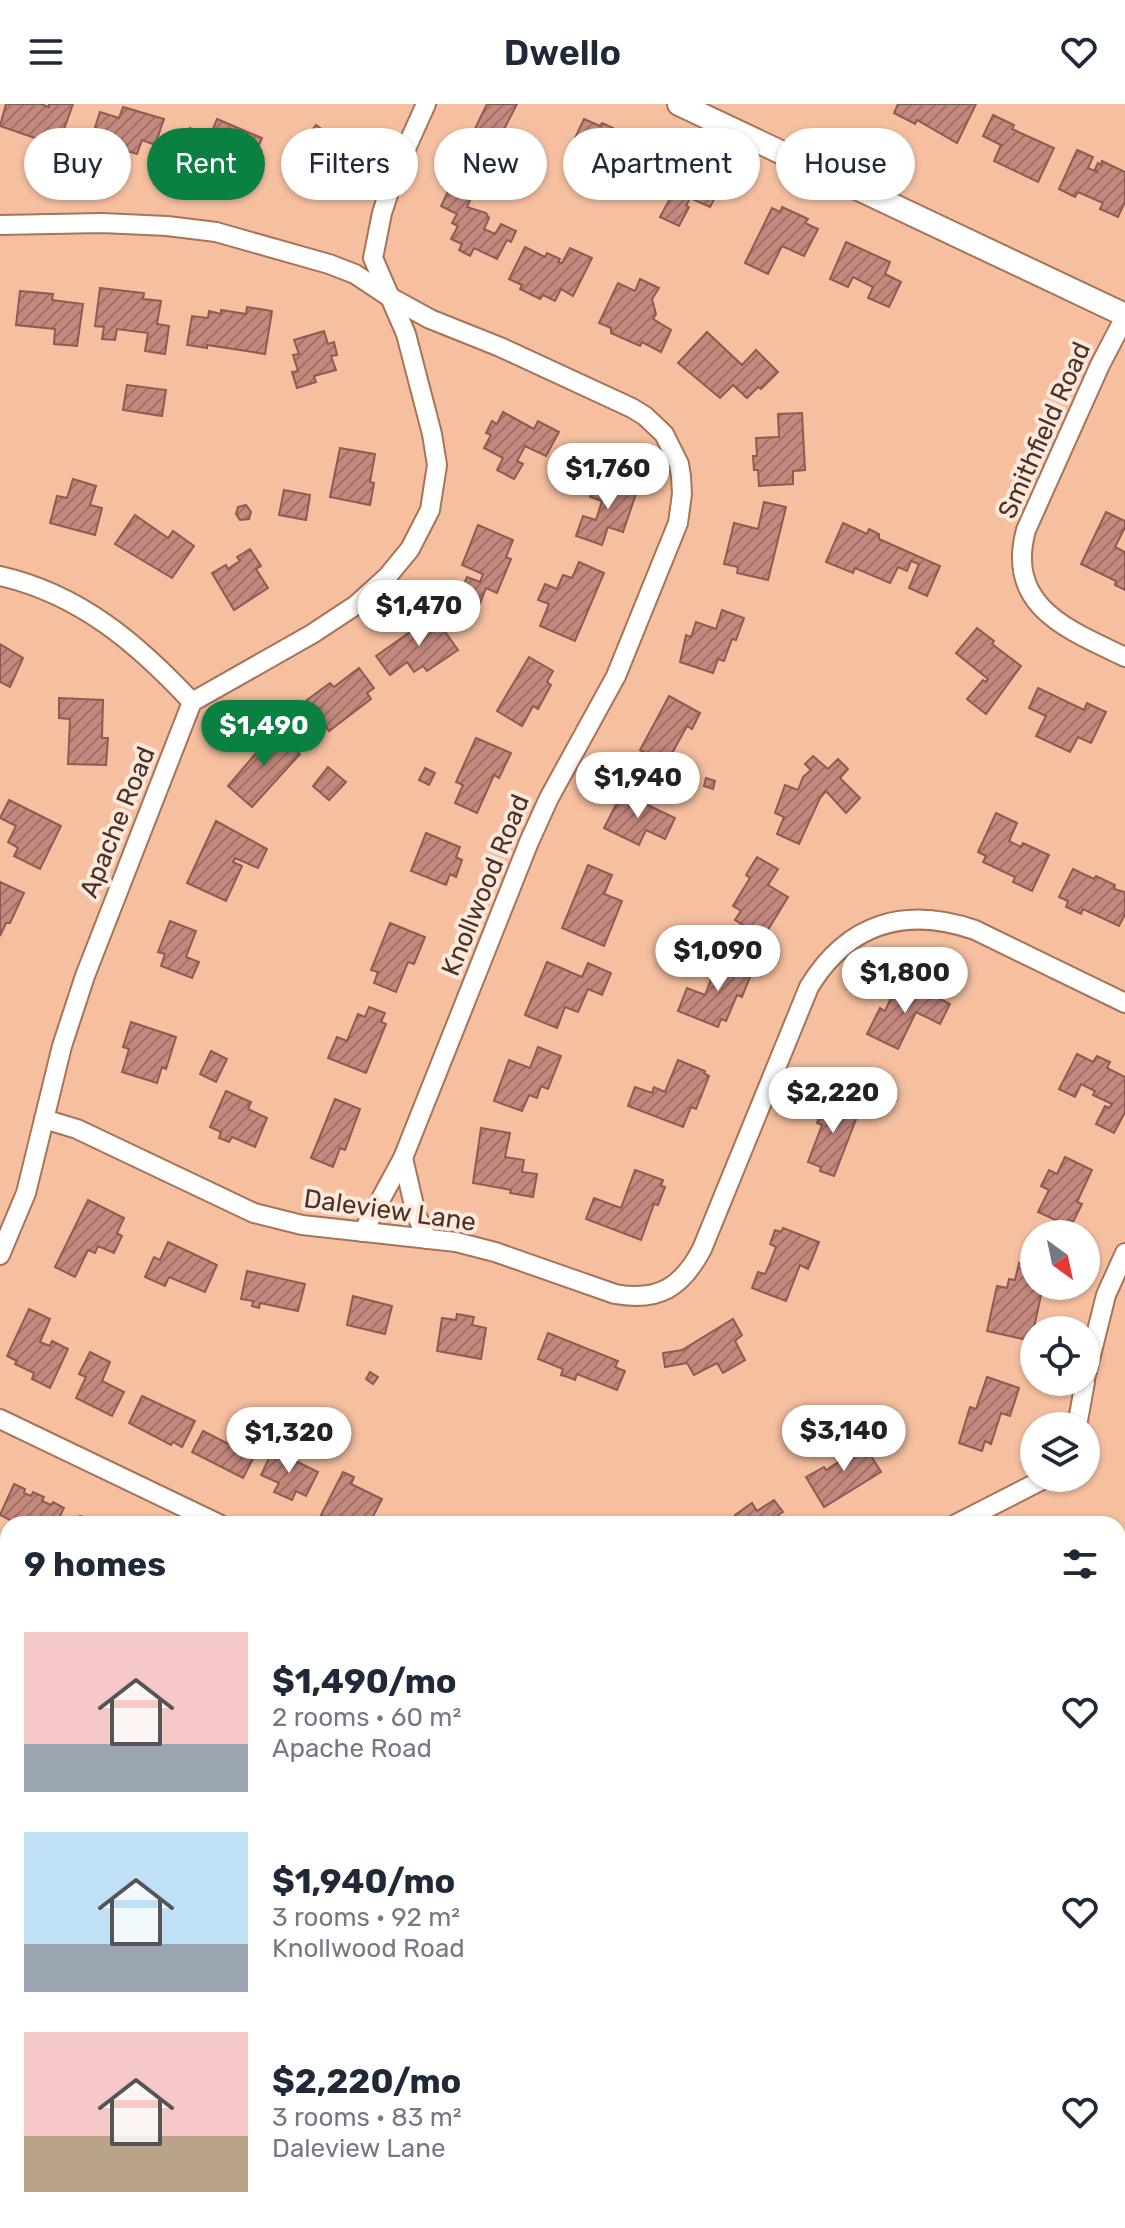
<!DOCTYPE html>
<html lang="en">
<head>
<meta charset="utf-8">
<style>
  body { margin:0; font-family:Rubik,sans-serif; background:#f6f6f7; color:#1f2937; height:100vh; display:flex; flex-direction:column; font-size:30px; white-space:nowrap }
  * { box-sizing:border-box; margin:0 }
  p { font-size:26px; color:#747a83 }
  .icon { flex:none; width:44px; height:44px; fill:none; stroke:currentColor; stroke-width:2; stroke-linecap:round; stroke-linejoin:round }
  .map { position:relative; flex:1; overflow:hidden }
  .panel { position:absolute; left:0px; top:1412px; width:1126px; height:712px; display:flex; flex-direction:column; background:#fff; border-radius:24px 24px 0 0; box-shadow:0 2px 6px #0004 }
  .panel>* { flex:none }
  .top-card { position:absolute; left:24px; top:24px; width:1078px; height:72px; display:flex; gap:16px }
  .needle { width:52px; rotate:147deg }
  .fabs { position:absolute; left:1020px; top:1116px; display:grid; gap:16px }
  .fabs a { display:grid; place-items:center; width:80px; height:80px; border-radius:50%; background:#fff; box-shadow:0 2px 6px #0004; font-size:40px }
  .price { position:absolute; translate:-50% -68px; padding:0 18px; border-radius:28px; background:#fff; color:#222; font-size:26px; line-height:52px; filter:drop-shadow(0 2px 4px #0008) }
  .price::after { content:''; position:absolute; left:50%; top:48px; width:24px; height:18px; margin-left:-12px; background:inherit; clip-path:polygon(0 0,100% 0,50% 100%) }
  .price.selected { background:#0b8043; color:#fff }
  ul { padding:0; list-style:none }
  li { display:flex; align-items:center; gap:24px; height:200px; padding:0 24px }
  li span { display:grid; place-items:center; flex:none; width:224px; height:160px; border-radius:0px; color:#555 }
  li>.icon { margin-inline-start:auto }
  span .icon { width:96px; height:96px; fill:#fffc; stroke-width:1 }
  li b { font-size:34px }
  h2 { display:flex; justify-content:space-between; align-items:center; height:96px; padding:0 24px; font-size:34px }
  .pill { padding:0 28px; border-radius:36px; background:#fff; box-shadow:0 2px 6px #0004; font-size:28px; line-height:72px }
  .pill.selected { background:#0b8043; color:#fff }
  header { display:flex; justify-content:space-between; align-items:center; height:104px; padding:0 24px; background:#fff; font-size:36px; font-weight:600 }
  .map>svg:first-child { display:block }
  .built { fill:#f0b392 }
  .forest { fill:url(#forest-crowns) }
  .building { fill:url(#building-hatch); stroke:#915a50; stroke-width:2 }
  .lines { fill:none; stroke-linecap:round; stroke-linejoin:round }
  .service-casing { stroke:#a67458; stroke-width:13 }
  .minor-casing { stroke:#a67458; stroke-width:22 }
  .tertiary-casing { stroke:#a67458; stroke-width:26 }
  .service { stroke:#fff; stroke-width:9 }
  .minor { stroke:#fff; stroke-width:18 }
  .tertiary { stroke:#fff; stroke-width:22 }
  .labels { text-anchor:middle; stroke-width:8; stroke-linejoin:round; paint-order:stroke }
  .street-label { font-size:26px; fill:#493327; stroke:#fee8db }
</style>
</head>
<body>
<header><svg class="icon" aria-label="menu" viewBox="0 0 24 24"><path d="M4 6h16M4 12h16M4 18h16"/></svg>Dwello<svg class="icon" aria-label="heart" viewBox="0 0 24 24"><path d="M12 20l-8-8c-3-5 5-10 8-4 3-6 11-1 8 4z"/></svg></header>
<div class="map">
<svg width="1125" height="2124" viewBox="0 0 1125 2124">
  <defs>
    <pattern id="forest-crowns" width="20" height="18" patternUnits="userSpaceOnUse" patternTransform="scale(2)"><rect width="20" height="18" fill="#9da065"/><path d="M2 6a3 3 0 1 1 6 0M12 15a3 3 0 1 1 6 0" fill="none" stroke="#828353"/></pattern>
    <pattern id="building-hatch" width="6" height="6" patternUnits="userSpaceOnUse" patternTransform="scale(2)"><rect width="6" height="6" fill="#c4897e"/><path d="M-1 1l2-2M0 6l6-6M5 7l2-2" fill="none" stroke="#a17167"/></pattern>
  </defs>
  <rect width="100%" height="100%" fill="#f5bfa0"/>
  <path class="built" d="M67 2116H725L721 2124H63Z"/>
  <path class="forest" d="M1118 1679 1125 1683V1853L1118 1847Z"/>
  <g class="building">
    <path d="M6 0H41L49 3V0H73L58 42 0 22Z"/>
    <path d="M517 0 501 31 496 29 488 46 469 37 487 0Z"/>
    <path d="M898 0H976L957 39 917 16 915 20 894 9Z"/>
    <path d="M123 3 164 15 155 41 142 36 137 50 121 45 120 51 107 47 109 41 91 36 100 8 119 14Z"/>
    <path d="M993 11 1014 21 1012 25 1054 44 1038 78 994 57 1001 41 983 32Z"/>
    <path d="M217 15 262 34 245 74 181 47 190 24 210 32Z"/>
    <path d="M584 15 600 22 602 19 613 24 611 28 626 35 621 46 637 55 628 74 609 65 612 59 587 48 581 60 566 53Z"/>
    <path d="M316 21 350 45 317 92 292 73 296 68 287 61Z"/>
    <path d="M1077 46 1093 53 1088 64 1097 68 1095 65 1098 59 1101 61 1102 57 1125 68V98L1118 113 1100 105 1103 99 1078 88 1075 93 1059 85Z"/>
    <path d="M670 63 685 70 687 64 722 81 710 103 690 94 686 102 689 103 679 122 660 113 674 87 661 80Z"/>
    <path d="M451 81 472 92 467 103 486 109 489 114 484 125 495 130 501 120 516 127 511 138 507 136 497 155 474 144 470 152 459 146 462 140 451 135 458 122 452 119 457 110 441 102Z"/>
    <path d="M782 103 808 115 805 119 818 125 804 152 782 142 768 170 745 159 772 104 780 108Z"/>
    <path d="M846 138 890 158 885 170 901 178 889 203 868 194 873 183 853 173 848 183 830 175Z"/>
    <path d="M525 143 545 153 547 149 560 155 558 158 562 159 570 144 592 154 573 192 561 185 555 197 543 191 540 195 520 185 522 181 509 175Z"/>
    <path d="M640 175 659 184 652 195 656 210 653 215 671 226 661 248 642 238 640 242 611 229V224L599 219 618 179 635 187Z"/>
    <path d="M100 184 144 189 143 195 161 197 157 220 169 222 165 250 145 247 148 229 117 225 115 236 102 235 104 223 95 222Z"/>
    <path d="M20 187 53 190 52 196 83 200 77 242 54 240 55 225 16 221Z"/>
    <path d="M247 203 272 207 265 250 207 241V244L187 241 192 212 208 214 209 207 221 210V206L246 210Z"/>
    <path d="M324 227 328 240 334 238 337 251 331 252 336 266 314 272 316 278 297 284 292 268 298 267 293 251 299 250 294 236Z"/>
    <path d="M707 228 742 261 756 246 778 268 761 285 758 283 747 294 733 281 720 294 678 259Z"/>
    <path d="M127 281 166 286 162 312 123 306Z"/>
    <path d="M503 308 534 325 538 317 559 328 546 352 525 342 517 357 523 360 514 375 497 366 503 354 484 344 491 331 486 329 492 317 497 320Z"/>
    <path d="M802 309 805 366 793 367V380L759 382 758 366H754L753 352H757L756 334 779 333 778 310Z"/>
    <path d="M340 344 375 350 370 378 374 379 370 401 330 393Z"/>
    <path d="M597 374 637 387 623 428 608 423 602 441 576 432 583 412 596 416 602 397 590 393Z"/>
    <path d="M73 375 96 382 90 401 102 404 95 431 50 419 57 392 67 394Z"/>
    <path d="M284 386 310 391 306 416 279 411Z"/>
    <path d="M764 398 786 403 768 476 737 469 738 463 724 460 734 419 758 425Z"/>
    <path d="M246 401 251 408 249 415 240 416 236 410 238 403Z"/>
    <path d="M1106 408 1125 417V423L1115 443 1125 448V486L1115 481 1116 477 1081 460Z"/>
    <path d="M135 411 168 434 173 427 194 442 172 474 115 440Z"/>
    <path d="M843 419 867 430 869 425 879 430V435L940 462 927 492 909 484 919 460 911 457 907 467 898 463 890 479 855 464 853 469 826 458Z"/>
    <path d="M478 421 513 436 506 453 511 455 497 489 486 484 479 502 458 494 467 473 480 478 483 470 462 461Z"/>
    <path d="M250 445 261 462 256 465 268 484 234 506 212 469 226 461 228 465 235 460 240 457 237 453Z"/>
    <path d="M579 458 604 469 575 537 540 522 549 500 538 496 545 480 557 485 563 471 572 474Z"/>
    <path d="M722 506 744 514 736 536 732 535 724 557 718 555 713 569 680 558 686 531 691 533 696 518 716 525Z"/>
    <path d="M431 508 458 546 427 567 423 562 414 568 407 558 390 571 376 552 420 521 418 518Z"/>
    <path d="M977 524 994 537 992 540 1021 562 986 610 967 595 983 576 986 578 988 575 956 549Z"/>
    <path d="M0 540 23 554 10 583 0 578Z"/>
    <path d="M529 553 553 567 547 578 551 581 538 605 533 602 522 622 497 607Z"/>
    <path d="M359 564 374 584 367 589 371 595 329 627 307 596 330 579 334 583Z"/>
    <path d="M1038 584 1084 606 1087 599 1106 608 1091 639 1078 633 1070 648 1036 632 1046 612 1029 604Z"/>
    <path d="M669 592 700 609 692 625 687 622 666 660 640 646Z"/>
    <path d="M59 594 103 596 102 634H108L106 661 68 660 70 615 59 614Z"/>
    <path d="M271 624 300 650 252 703 228 682 257 648 253 645Z"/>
    <path d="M476 634 511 649 499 674 494 671 477 709 455 699 463 681 456 678Z"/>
    <path d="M813 652 828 665 838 655 848 665 840 674 860 694 846 709 826 687 820 694 799 740 777 730 784 713 775 709 785 681 798 686 803 673 811 666 805 660Z"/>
    <path d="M328 663 346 678 329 696 313 682Z"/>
    <path d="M425 664 435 669 429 681 419 676Z"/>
    <path d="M706 674 715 677 713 685 704 682Z"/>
    <path d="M622 689 675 714 665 735 646 726 639 741 604 724Z"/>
    <path d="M9 696 61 722 40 765 14 752 18 744 8 738 16 722 0 714Z"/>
    <path d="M996 709 1017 719 1009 737 1021 743 1023 739 1049 751 1032 787 1013 778 1015 773 983 758 986 752 978 748Z"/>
    <path d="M216 717 267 745 258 764 235 754 233 758 242 762 226 797 187 779Z"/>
    <path d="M426 729 460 743 456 753 462 756 456 773 450 770 446 781 411 767Z"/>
    <path d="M757 753 778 765 768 781 788 793 766 829 753 822 751 826 735 816 741 807 733 802 750 774 746 771Z"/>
    <path d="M588 761 612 771 604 790 622 797 604 842 562 824Z"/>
    <path d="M1073 765 1094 775 1096 772 1115 781 1114 785 1125 788V810L1119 822 1083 805 1081 810 1066 803 1068 797 1059 793Z"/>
    <path d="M0 778 24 789 10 819H6L0 832Z"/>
    <path d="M170 817 196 827 186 853 199 858 192 874 161 862 165 850 158 848Z"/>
    <path d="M390 819 425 833 414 860 408 858 396 888 374 879 378 868 371 866Z"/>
    <path d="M721 850 748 861 747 866 752 868 742 893 737 891 726 917 721 915 718 923 678 907 687 884 705 891Z"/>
    <path d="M547 858 582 873 588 859 611 869 602 891 588 885 578 908 565 903 557 924 525 911Z"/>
    <path d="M898 879 931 895 932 891 950 900 940 920 916 908 898 945 867 930 880 904 885 907Z"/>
    <path d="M369 903 385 909 381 918 386 920 366 969 328 954 337 933 347 937 358 910 365 913Z"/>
    <path d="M131 918 176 933 166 965 162 963 157 979 122 968 129 945 123 943Z"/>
    <path d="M538 943 561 952 548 985 541 982 537 994 529 991 522 1007 494 997 509 956 530 964Z"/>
    <path d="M211 947 227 955 216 978 200 970Z"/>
    <path d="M1077 950 1093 958 1097 952 1110 958 1107 964 1125 973V1008L1114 1029 1096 1020 1105 1002 1109 1004 1112 1000 1093 991 1095 987 1081 980 1075 993 1059 985Z"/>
    <path d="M678 956 705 967 704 969 709 972 696 1005 691 1003 683 1023 628 1002 635 983 652 989 654 983 665 988Z"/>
    <path d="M226 987 251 998 248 1005 267 1014 255 1043 232 1033 229 1038 219 1034 221 1028 210 1023Z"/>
    <path d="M828 992 860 1005 834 1072 820 1067 821 1063 808 1058 822 1021 817 1019Z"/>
    <path d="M335 995 360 1005 345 1046 340 1044 333 1063 311 1054Z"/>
    <path d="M481 1024 510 1029 505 1053 524 1056 522 1068 537 1070 533 1093 510 1089 511 1086 473 1079Z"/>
    <path d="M1065 1053 1092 1066 1077 1098 1082 1100 1073 1118 1068 1116 1066 1121 1038 1108 1049 1086 1041 1082 1049 1066 1057 1070Z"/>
    <path d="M635 1066 663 1076 661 1082 665 1083 658 1101 654 1100 641 1136 586 1115 594 1094 621 1104Z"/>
    <path d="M88 1096 124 1114 117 1129 122 1132 114 1149 98 1142 95 1149 88 1146 75 1173 55 1163Z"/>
    <path d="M783 1124 819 1138 808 1165 800 1161 786 1197 752 1184 758 1168 765 1170 769 1161 776 1143 770 1140 775 1126 781 1128Z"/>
    <path d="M168 1138 217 1161 205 1188 169 1173 165 1182 145 1173 154 1153 160 1156Z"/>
    <path d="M1019 1159 1034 1163V1182H1043L1031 1237 987 1227 997 1182 1007 1184 1009 1175 1015 1176Z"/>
    <path d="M247 1167 305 1180 298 1207 260 1199 259 1204 252 1202 253 1197 241 1195Z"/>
    <path d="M353 1192 392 1202 385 1230 347 1221Z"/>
    <path d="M29 1205 50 1215 40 1238 50 1242 52 1237 68 1245 50 1284 32 1275 34 1269 15 1260 17 1257 7 1252Z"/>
    <path d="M457 1210 474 1213 472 1221 486 1224 481 1255 437 1247 442 1214 456 1216Z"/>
    <path d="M733 1215 742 1231 735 1237 745 1256 723 1269 717 1259 694 1271 687 1259 665 1263 663 1249 682 1246Z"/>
    <path d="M548 1229 618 1257 615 1263 625 1267 617 1286 577 1270 575 1276 568 1273 561 1271 563 1265 538 1255Z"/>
    <path d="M90 1248 110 1258 102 1277 124 1288 112 1312 76 1294 86 1273 79 1270Z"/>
    <path d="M370 1268 378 1273 373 1280 366 1275Z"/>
    <path d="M987 1273 1019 1284 1010 1312 1001 1309 991 1340 985 1337 982 1347 959 1339 970 1303 976 1305Z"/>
    <path d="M142 1292 195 1317 182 1343 173 1338 171 1341 129 1319Z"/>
    <path d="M871 1318 884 1321 880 1341 867 1338Z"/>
    <path d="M203 1327 254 1353 243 1374 192 1348Z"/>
    <path d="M860 1334 881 1368 824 1403 806 1373 824 1363 826 1366 843 1355 838 1347Z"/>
    <path d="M273 1346 318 1368 306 1392 296 1387 292 1396 274 1388 279 1379 261 1371Z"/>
    <path d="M343 1368 354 1373 351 1380 382 1395 369 1420H339L321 1411Z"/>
    <path d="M14 1380 25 1385 24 1389 31 1392 33 1388 44 1393 42 1397 51 1401 53 1398 64 1404 56 1420H18L0 1411Z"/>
    <path d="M774 1396 783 1408 778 1411 785 1420H740L735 1411 752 1399 757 1407Z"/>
    <path d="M80 1412 91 1417 97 1420H76Z"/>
    <path d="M1125 1932V1957L1118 1953V1945Z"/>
    <path d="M8 1943V1980L0 1976V1960Z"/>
    <path d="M0 2002 8 2005V2031L5 2038 8 2040V2063L0 2059Z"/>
    <path d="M373 2116H595L601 2124H378Z"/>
    <path d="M780 2116H816L812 2124 804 2122 803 2124H786L778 2120Z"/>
    <path d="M941 2116H965L961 2124H937Z"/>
  </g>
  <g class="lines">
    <g class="service-casing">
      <g id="service">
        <path d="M129 2116 172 2124"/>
        <path d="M89 2124 92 2116"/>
        <path d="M280 2124 285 2116"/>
        <path d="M638 2124 642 2116"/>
      </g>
    </g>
    <g class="minor-casing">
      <g id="minor">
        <path d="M0 121 102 119 167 122 216 128 329 160 355 170 388 192 430 215 500 243 632 304 645 312 664 330 679 360 681 372 682 390 678 419 616 572 549 694 529 738 403 1054 363 1128"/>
        <path d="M1125 213 1100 261 1026 426C1005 503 1069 526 1125 553"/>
        <path d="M0 472C80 490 138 540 192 598"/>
        <path d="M44 1015 77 1025 254 1109 302 1121 456 1138 495 1148 615 1190C659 1198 682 1183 702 1145L809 883C848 819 905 802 975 826L1125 899"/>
        <path d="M403 1054 416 1110 427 1135"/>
        <path d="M0 1151 26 1089 62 942 85 872 192 598 312 530 356 501 387 473 410 445 430 406 437 361 432 330 406 230 373 154 382 109 395 69 426 0"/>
        <path d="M1086 1271 1106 1191 1125 1149"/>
        <path d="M0 1315 219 1420"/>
        <path d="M1077 1322 1085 1278"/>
        <path d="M956 1420 1046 1374"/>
        <path d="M0 1687 8 1685"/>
        <path d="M0 1733 8 1730"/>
        <path d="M1118 2019 1125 2022"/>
        <path d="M868 2124 872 2116"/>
      </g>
    </g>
    <g class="tertiary-casing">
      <path id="tertiary" d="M679 0 1125 211"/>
    </g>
    <use href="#service" class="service"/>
    <use href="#minor" class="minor"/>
    <use href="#tertiary" class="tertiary"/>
  </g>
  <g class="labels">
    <g class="street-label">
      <text transform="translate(1044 326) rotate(-66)" y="9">Smithfield Road</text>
      <text transform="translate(117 718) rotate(-68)" y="9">Apache Road</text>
      <text transform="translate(485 781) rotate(-68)" y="9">Knollwood Road</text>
      <text transform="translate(390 1106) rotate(8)" y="9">Daleview Lane</text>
    </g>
  </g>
</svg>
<div class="fabs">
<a><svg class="needle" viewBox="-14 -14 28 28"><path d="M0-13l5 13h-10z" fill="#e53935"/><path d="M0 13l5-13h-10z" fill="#747a83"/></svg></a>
<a><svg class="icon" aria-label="locate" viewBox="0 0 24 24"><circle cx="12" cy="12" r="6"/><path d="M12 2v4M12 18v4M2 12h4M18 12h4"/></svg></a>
<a><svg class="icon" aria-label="layers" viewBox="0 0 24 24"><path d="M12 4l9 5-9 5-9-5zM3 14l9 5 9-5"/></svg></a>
</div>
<b class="price" style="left:608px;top:407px">$1,760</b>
<b class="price" style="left:419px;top:544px">$1,470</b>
<b class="price selected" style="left:264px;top:664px">$1,490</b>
<b class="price" style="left:638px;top:716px">$1,940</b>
<b class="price" style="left:718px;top:889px">$1,090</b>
<b class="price" style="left:905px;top:911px">$1,800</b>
<b class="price" style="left:833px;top:1031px">$2,220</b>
<b class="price" style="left:844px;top:1369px">$3,140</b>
<b class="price" style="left:289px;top:1371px">$1,320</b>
<div class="top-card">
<a class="pill">Buy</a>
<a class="pill selected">Rent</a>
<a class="pill">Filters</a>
<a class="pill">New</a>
<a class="pill">Apartment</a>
<a class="pill">House</a>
</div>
<section class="panel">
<h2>9 homes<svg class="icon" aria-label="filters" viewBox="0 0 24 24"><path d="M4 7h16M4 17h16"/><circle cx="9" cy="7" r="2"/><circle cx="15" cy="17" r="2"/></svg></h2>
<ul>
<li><span style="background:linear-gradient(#f6c9c9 70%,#9aa5b1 0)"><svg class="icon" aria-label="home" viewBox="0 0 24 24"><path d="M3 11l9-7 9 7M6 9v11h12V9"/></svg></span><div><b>$1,490/mo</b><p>2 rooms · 60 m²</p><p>Apache Road</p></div><svg class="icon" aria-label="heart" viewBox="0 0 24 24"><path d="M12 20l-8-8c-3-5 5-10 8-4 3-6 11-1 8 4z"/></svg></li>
<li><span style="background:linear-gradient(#bfe0f5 70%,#9aa5b1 0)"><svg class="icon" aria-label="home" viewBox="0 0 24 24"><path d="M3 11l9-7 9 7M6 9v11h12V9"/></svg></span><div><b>$1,940/mo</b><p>3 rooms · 92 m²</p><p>Knollwood Road</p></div><svg class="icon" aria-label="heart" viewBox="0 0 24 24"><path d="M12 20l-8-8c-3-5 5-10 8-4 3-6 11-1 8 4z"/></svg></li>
<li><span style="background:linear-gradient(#f6c9c9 65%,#b9a48a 0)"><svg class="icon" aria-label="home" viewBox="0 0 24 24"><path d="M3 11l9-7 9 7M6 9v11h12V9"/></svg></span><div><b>$2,220/mo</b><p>3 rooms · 83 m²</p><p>Daleview Lane</p></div><svg class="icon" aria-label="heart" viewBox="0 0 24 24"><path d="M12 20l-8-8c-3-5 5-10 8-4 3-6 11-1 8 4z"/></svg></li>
</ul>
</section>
</div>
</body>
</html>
